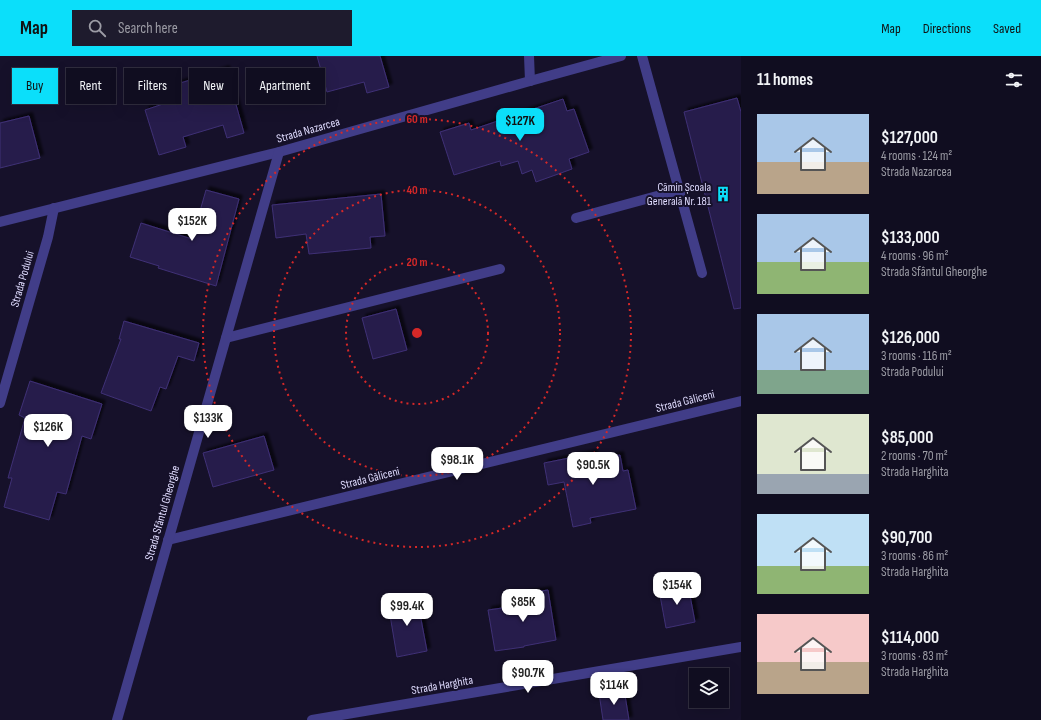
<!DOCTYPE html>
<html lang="en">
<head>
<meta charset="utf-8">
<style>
  body { margin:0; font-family:"Sofia Sans Condensed",sans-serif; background:#1e1b2d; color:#f1f3f6; height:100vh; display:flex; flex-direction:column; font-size:15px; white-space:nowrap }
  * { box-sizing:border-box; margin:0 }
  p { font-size:13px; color:#9c9ca5 }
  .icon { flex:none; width:22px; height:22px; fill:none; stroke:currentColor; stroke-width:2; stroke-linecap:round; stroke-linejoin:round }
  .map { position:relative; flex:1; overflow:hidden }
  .side { display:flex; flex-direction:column; background:#100d20; width:300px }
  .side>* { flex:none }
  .hud { position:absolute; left:12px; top:12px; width:380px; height:36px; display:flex; gap:8px }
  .tools { position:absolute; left:689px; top:612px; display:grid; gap:8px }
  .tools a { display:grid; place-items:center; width:40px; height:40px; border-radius:0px; background:#100d20; box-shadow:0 4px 16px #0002,0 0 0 1px #302d3e; font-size:20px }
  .price { position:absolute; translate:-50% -34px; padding:0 9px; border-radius:8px; background:#fff; color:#222; font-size:13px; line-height:26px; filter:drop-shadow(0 1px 2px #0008) }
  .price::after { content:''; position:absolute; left:50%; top:24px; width:12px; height:9px; margin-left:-6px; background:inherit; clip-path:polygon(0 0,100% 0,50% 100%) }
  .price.active { background:#0bdffa; color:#111 }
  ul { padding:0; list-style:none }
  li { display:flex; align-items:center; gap:12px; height:100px; padding:0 16px }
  li span { display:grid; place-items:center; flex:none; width:112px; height:80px; border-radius:0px; color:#555 }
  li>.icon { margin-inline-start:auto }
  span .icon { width:48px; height:48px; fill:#fffc; stroke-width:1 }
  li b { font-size:17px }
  h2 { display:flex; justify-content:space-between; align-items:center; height:48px; padding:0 16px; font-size:17px }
  .chip { padding:0 14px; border-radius:0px; background:#100d20; box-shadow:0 4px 16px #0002,0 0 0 1px #302d3e; font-size:14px; line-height:36px }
  .chip.active { background:#0bdffa; color:#111 }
  header { display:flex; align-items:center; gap:24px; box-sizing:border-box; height:56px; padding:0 20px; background:#0bdffa; color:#111 }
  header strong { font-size:19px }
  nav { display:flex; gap:22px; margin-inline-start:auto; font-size:14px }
  .search { width:280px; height:36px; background:#1e1b2d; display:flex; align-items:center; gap:10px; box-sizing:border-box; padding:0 14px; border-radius:0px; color:#9c9ca5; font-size:15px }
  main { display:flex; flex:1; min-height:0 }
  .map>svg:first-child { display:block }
  .building { fill:#271e4b; stroke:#3f3076; filter:url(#shadow) }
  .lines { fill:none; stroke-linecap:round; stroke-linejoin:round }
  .lane { stroke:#413d88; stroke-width:10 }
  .street { stroke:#413d88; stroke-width:10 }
  .ring { fill:none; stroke:#d62828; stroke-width:2; stroke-dasharray:2 4 }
  .labels { text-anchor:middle; stroke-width:4; stroke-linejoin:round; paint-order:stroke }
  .street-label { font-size:12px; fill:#dfdbfe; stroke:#16112a }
  .poi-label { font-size:12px; fill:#dfdbfe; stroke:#16112a; text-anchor:end }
  .centre { fill:#d62828; stroke:#16112a; stroke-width:2 }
  .ring-label { font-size:12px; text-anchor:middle; font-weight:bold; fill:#d62828; stroke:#16112a; stroke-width:4; stroke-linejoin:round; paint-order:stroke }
</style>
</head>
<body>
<header>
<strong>Map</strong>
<div class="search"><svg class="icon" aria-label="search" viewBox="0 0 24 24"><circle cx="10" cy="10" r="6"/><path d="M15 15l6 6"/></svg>Search here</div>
<nav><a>Map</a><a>Directions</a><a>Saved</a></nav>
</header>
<main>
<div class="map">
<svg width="741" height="664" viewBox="0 0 741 664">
  <defs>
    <filter id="shadow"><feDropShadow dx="3.5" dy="-3.5" stdDeviation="1" flood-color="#0009"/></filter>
  </defs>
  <rect width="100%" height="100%" fill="#16112a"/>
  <g class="building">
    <path d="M317 0H380L389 31 367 37 364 26 327 36Z"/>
    <path d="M226 13 244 77 227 82 223 69 183 81 186 91 159 99 145 54 181 42 177 28Z"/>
    <path d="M737 42 741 56V252L734 253 684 56Z"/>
    <path d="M563 43 567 55 574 53 589 96 569 103 572 113 536 126 532 114 522 118 518 105 501 110 500 105 454 119 440 76 469 67 471 74Z"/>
    <path d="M29 60 40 102 0 112V67Z"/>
    <path d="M206 134 239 143 216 230 158 212 159 210 130 201 141 167 192 183Z"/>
    <path d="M381 138 385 180 370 181 371 192 309 198 306 178 276 182 272 149Z"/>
    <path d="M396 253 407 294 373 303 362 262Z"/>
    <path d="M124 265 199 287 194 305 178 300 166 333 160 331 151 355 101 337 121 283H119Z"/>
    <path d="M30 325 102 348 91 383 82 380 66 438 57 436 49 464 4 451 12 422H8L25 362 19 359Z"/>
    <path d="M264 380 274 414 213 431 203 397Z"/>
    <path d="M594 397 595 404 620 399 623 415 628 414 636 453 590 462 591 467 573 471 564 426 548 429 544 407Z"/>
    <path d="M688 529 695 566 666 572 659 534Z"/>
    <path d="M548 534 556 584 524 590V591L495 595 488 554 524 549 522 538Z"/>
    <path d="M417 542 427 595 397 601 388 547Z"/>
    <path d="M624 633 629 664H603L599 637Z"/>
  </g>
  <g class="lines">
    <g class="lane">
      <path d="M642 0 702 217"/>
      <path d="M576 162 679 134"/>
    </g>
    <g class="street">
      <path d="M529 0 530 25"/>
      <path d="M0 166 279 96 530 25 621 0"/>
      <path d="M226 282 500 213"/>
      <path d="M0 347 48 181 54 152"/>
      <path d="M168 484 741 345"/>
      <path d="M117 664 279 96"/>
      <path d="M312 664 741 591"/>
    </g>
  </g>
  <g class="ring">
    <circle cx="417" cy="277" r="71"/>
    <circle cx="417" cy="277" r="143"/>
    <circle cx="417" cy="277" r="214"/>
  </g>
  <defs>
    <g id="building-bare" transform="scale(1.2)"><path d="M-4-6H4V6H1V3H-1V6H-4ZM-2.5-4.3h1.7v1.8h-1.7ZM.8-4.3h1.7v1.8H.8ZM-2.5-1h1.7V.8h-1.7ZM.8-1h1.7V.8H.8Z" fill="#0bdffa" stroke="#16112a" stroke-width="2.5" paint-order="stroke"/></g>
  </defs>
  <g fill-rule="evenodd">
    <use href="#building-bare" x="723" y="138"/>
  </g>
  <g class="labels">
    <g class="street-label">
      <text transform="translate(308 74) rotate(-16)" y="4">Strada Nazarcea</text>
      <text transform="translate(22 223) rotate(-74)" y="4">Strada Podului</text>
      <text transform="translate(685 345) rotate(-14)" y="4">Strada Găliceni</text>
      <text transform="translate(370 422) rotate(-14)" y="4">Strada Găliceni</text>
      <text transform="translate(162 457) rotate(-74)" y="4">Strada Sfântul Gheorghe</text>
      <text transform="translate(442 629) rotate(-10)" y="4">Strada Harghita</text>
    </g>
    <g class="poi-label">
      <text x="711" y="135">Cămin Școala<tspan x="711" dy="14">Generală Nr. 181</tspan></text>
    </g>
  </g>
  <circle cx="417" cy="277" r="6" class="centre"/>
  <g class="ring-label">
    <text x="417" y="67">60 m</text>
    <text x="417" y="138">40 m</text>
    <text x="417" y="210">20 m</text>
  </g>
</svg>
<div class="tools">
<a><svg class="icon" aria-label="layers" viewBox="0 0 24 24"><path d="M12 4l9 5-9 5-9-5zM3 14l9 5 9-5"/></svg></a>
</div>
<b class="price active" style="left:520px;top:86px">$127K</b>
<b class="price" style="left:192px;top:186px">$152K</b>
<b class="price" style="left:208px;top:383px">$133K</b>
<b class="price" style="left:48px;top:392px">$126K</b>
<b class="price" style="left:457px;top:425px">$98.1K</b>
<b class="price" style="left:593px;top:430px">$90.5K</b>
<b class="price" style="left:677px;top:550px">$154K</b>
<b class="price" style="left:523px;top:567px">$85K</b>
<b class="price" style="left:407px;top:571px">$99.4K</b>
<b class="price" style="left:528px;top:638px">$90.7K</b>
<b class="price" style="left:614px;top:650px">$114K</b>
<div class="hud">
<a class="chip active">Buy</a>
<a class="chip">Rent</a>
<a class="chip">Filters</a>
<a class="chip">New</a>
<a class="chip">Apartment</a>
</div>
</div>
<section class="side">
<h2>11 homes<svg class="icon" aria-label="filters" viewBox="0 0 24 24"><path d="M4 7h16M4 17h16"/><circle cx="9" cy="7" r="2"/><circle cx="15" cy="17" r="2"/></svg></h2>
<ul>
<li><span style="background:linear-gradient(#a9c7e8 60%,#b9a48a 0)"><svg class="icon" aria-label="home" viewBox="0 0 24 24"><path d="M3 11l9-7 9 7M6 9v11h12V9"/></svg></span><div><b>$127,000</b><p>4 rooms · 124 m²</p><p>Strada Nazarcea</p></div></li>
<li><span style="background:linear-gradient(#a9c7e8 60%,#8fb573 0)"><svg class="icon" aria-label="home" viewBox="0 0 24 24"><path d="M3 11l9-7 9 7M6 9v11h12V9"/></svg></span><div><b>$133,000</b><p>4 rooms · 96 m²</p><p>Strada Sfântul Gheorghe</p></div></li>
<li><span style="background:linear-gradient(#a9c7e8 70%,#7fa58c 0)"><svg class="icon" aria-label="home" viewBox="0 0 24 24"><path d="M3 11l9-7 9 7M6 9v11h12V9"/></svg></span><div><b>$126,000</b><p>3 rooms · 116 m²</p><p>Strada Podului</p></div></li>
<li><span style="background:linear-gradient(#dfe7d0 75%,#9aa5b1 0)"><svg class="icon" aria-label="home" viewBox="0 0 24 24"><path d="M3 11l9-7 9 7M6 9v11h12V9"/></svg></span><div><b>$85,000</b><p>2 rooms · 70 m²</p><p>Strada Harghita</p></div></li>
<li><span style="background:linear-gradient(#bfe0f5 65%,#8fb573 0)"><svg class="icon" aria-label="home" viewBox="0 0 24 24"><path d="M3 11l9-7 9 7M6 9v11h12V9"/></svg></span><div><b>$90,700</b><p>3 rooms · 86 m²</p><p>Strada Harghita</p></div></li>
<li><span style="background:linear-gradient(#f6c9c9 60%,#b9a48a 0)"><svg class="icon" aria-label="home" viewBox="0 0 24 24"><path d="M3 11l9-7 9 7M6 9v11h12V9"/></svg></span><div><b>$114,000</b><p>3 rooms · 83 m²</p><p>Strada Harghita</p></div></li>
</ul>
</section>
</main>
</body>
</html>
